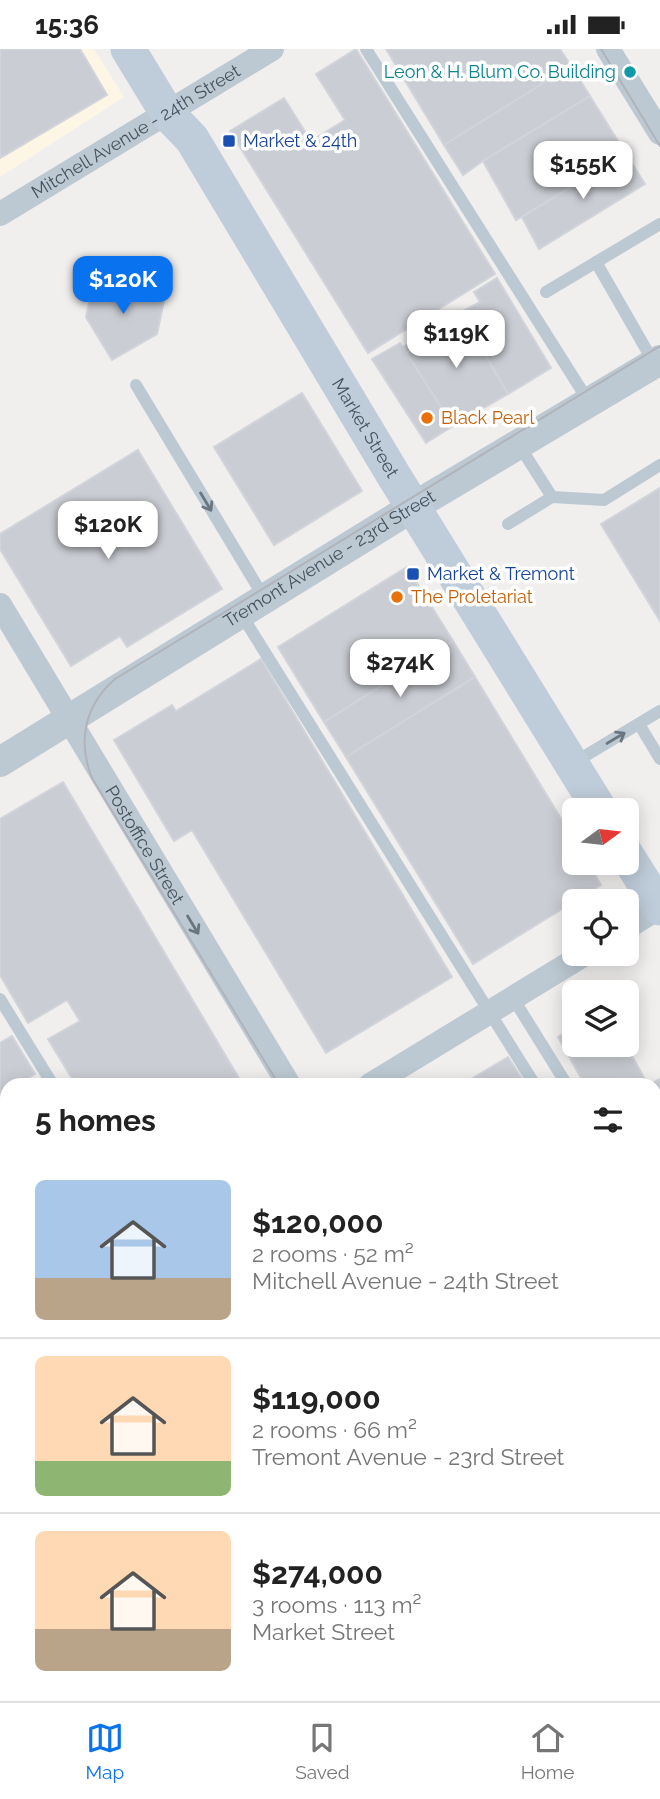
<!DOCTYPE html>
<html lang="en">
<head>
<meta charset="utf-8">
<style>
  body { margin:0; font-family:Raleway,sans-serif; background:#f6f6f6; color:#222; height:100vh; display:flex; flex-direction:column; font-size:26px; white-space:nowrap }
  * { box-sizing:border-box; margin:0 }
  p { font-size:23px; color:#767676 }
  .icon { flex:none; width:38px; height:38px; fill:none; stroke:currentColor; stroke-width:2; stroke-linecap:round; stroke-linejoin:round }
  .map { position:relative; flex:1; overflow:hidden }
  .sheet { position:absolute; left:0px; top:1029px; width:662px; height:623px; display:flex; flex-direction:column; background:#fff; border-radius:21px 21px 0 0; box-shadow:0 4px 18px #0003 }
  .sheet>* { flex:none }
  .needle { width:46px; rotate:75deg }
  .fabs { position:absolute; left:562px; top:749px; display:grid; gap:14px }
  .fabs a { display:grid; place-items:center; width:77px; height:77px; border-radius:10px; background:#fff; box-shadow:0 4px 18px #0003; font-size:35px }
  .price { position:absolute; translate:-50% -60px; padding:0 16px; border-radius:14px; background:#fff; color:#222; font-size:23px; line-height:46px; filter:drop-shadow(0 2px 4px #0008) }
  .price::after { content:''; position:absolute; left:50%; top:42px; width:21px; height:16px; margin-left:-10px; background:inherit; clip-path:polygon(0 0,100% 0,50% 100%) }
  .price.selected { background:#0973ef; color:#fff }
  ul { padding:0; list-style:none }
  li { display:flex; align-items:center; gap:21px; height:175px; padding:0 35px }
  li+li { border-top:2px solid #e0e0e0 }
  li span { display:grid; place-items:center; flex:none; width:196px; height:140px; border-radius:10px; color:#555 }
  li>.icon { margin-inline-start:auto }
  span .icon { width:84px; height:84px; fill:#fffc; stroke-width:1 }
  li b { font-size:30px }
  h2 { display:flex; justify-content:space-between; align-items:center; height:84px; padding:0 35px; font-size:30px }
  .status { display:flex; justify-content:space-between; align-items:center; height:49px; padding:0 35px; background:#fff; direction:ltr }
  .status svg { height:19px; fill:currentColor }
  .tab-bar { display:flex; justify-content:space-around; align-items:center; height:98px; border-top:2px solid #e0e0e0; background:#fff; font-size:19px; color:#767676 }
  .tab-bar a { display:grid; justify-items:center; gap:4px }
  .tab-bar .selected { color:#0973ef }
  .map>svg:first-child { display:block }
  .commercial { fill:#fdf6e5 }
  .building { fill:#cacdd3; stroke:#d1d4da; stroke-width:2 }
  .lines { fill:none; stroke-linecap:round; stroke-linejoin:round }
  .service { stroke:#bdc9d2; stroke-width:12 }
  .minor { stroke:#bdc9d2; stroke-width:24 }
  .tertiary { stroke:#bdc9d2; stroke-width:30 }
  .secondary { stroke:#bfccd9; stroke-width:35 }
  .tram { stroke:#b0b3b9; stroke-width:2 }
  .oneway { stroke:#697680 }
  .culture-dot { fill:#0f9aa8; stroke:#fff; stroke-width:2.5 }
  .transit-dot { fill:#1a4fb4; stroke:#fff; stroke-width:2.5 }
  .food-dot { fill:#e8710a; stroke:#fff; stroke-width:2.5 }
  .labels { text-anchor:middle; stroke-width:7; stroke-linejoin:round; paint-order:stroke }
  .culture-label { font-size:18px; fill:#0d838f; stroke:#fff; text-anchor:end }
  .street-label { font-size:18px; fill:#45525d; stroke:#fff }
  .transit-label { font-size:18px; fill:#164399; stroke:#fff; text-anchor:start }
  .food-label { font-size:18px; fill:#c56008; stroke:#fff; text-anchor:start }
</style>
</head>
<body>
<div class="status"><b>15:36</b><svg viewBox="0 0 49 12"><path d="M0 12V9h3v3zM5 12V6h3v6zM10 12V3h3v9zM15 12V0h3v12zM26 1h20v11H26zM47 4h2v5h-2z"/></svg></div>
<div class="map">
<svg width="660" height="1652" viewBox="0 0 660 1652">
  <rect width="100%" height="100%" fill="#f1eeee"/>
  <path class="commercial" d="M0 0H94L124 48 0 128Z"/>
  <g class="building">
    <path d="M0 0H80L107 46 0 109Z"/>
    <path d="M356 0 495 225 368 304 230 82 284 49 311 92 345 71 316 25Z"/>
    <path d="M386 0H560L571 17 444 96Z"/>
    <path d="M571 17 590 47 483 112 463 126 444 96Z"/>
    <path d="M590 47 626 105 516 171 483 112Z"/>
    <path d="M626 105 645 135 539 200 522 168Z"/>
    <path d="M497 229 551 319 508 345 460 264 480 253 474 243Z"/>
    <path d="M94 231 165 247 157 285 112 311 86 268Z"/>
    <path d="M460 264 508 345 453 377 403 298Z"/>
    <path d="M400 294 453 377 426 394 372 310Z"/>
    <path d="M302 344 362 442 274 496 214 398Z"/>
    <path d="M138 401 222 540 127 598 120 587 71 617 0 500V485Z"/>
    <path d="M660 439V572L601 475Z"/>
    <path d="M407 518 453 592 324 673 278 598Z"/>
    <path d="M453 592 475 628 346 708 324 673Z"/>
    <path d="M261 610 452 928 326 1004 192 781 174 792 114 691 172 656 176 662Z"/>
    <path d="M475 628 574 791V814H588L601 836 473 915 346 708Z"/>
    <path d="M63 733 243 1036H76L48 990 80 972 67 951 28 974 0 926V770Z"/>
    <path d="M574 979V996H626L648 1036H585L558 988Z"/>
    <path d="M12 987 35 1025 17 1036H7V1042L0 1046V994Z"/>
    <path d="M508 1008 526 1036H461Z"/>
    <path d="M660 1030V1138L659 1136 654 1139V1036H649Z"/>
    <path d="M7 1080V1106L0 1110V1084Z"/>
    <path d="M7 1112V1203L0 1207V1116Z"/>
    <path d="M660 1286V1345L654 1349V1290Z"/>
    <path d="M0 1410 7 1422V1505L0 1509Z"/>
    <path d="M660 1461V1528L654 1531V1464Z"/>
    <path d="M66 1645H142L146 1652H53Z"/>
    <path d="M367 1645H420L424 1652H355Z"/>
    <path d="M575 1645H619L624 1652H564Z"/>
  </g>
  <g class="lines">
    <g class="service">
      <path d="M366 0 589 353"/>
      <path d="M596 213 654 314"/>
      <path d="M546 243 660 175"/>
      <path d="M136 336 265 550"/>
      <path d="M519 396 552 448 604 451 660 416"/>
      <path d="M508 475 552 448"/>
      <path d="M241 565 535 1036"/>
      <path d="M639 675 660 710"/>
      <path d="M575 713 660 662"/>
      <path d="M513 949 567 1036"/>
      <path d="M0 950 53 1036"/>
      <path d="M654 1166 660 1162"/>
      <path d="M654 1231 660 1240"/>
      <path d="M423 1645 428 1652"/>
    </g>
    <g class="minor">
      <path d="M608 0 660 84"/>
      <path id="s1" d="M0 165 272 0"/>
      <path id="s2" d="M0 556 289 1036"/>
      <path d="M626 879 660 858"/>
      <path d="M370 1036 585 905"/>
      <path d="M0 1265 7 1261"/>
      <path d="M654 1626 660 1635"/>
    </g>
    <g class="tertiary">
      <path id="s3" d="M0 713 413 458 660 311"/>
      <path d="M0 1328 7 1340"/>
      <path d="M194 1645 199 1652"/>
    </g>
    <g class="secondary">
      <path id="s4" d="M128 0 167 64 192 90 394 427 600 761"/>
      <path d="M626 805 660 859"/>
      <path d="M654 1410 660 1407"/>
      <path d="M262 1652 273 1645"/>
    </g>
    <g class="tram">
      <path d="M601 0 660 97"/>
      <path d="M279 1036 92 729C77 692 85 656 115 630L660 297"/>
      <path d="M654 1642 660 1651"/>
    </g>
  </g>
  <defs><path id="oneway-shaft" d="M-6 0H5M1.5-3L5.5 0L1.5 3" fill="none" stroke-width="1.6" stroke-linecap="round" stroke-linejoin="round" transform="scale(1.75)"/></defs>
  <g class="oneway">
    <use href="#oneway-shaft" transform="translate(206 453) rotate(59)"/>
    <use href="#oneway-shaft" transform="translate(616 689) rotate(-31)"/>
    <use href="#oneway-shaft" transform="translate(193 876) rotate(59)"/>
  </g>
  <circle class="culture-dot" cx="630" cy="23" r="7"/>
  <g class="transit-dot">
    <rect x="222" y="85" width="14" height="14" rx="3.5"/>
    <rect x="406" y="518" width="14" height="14" rx="3.5"/>
  </g>
  <g class="food-dot">
    <circle cx="427" cy="369" r="7"/>
    <circle cx="397" cy="548" r="7"/>
  </g>
  <g class="labels">
    <g class="culture-label">
      <text x="616" y="29">Leon &amp; H. Blum Co. Building</text>
    </g>
    <g class="street-label">
      <text dy="6" stroke="none"><textPath href="#s1" startOffset="159">Mitchell Avenue - 24th Street</textPath></text>
      <text dy="6" stroke="none"><textPath href="#s4" startOffset="448">Market Street</textPath></text>
      <text dy="6" stroke="none"><textPath href="#s3" startOffset="387">Tremont Avenue - 23rd Street</textPath></text>
      <text dy="6" stroke="none"><textPath href="#s2" startOffset="280">Postoffice Street</textPath></text>
    </g>
    <g class="transit-label">
      <text x="243" y="98">Market &amp; 24th</text>
      <text x="427" y="531">Market &amp; Tremont</text>
    </g>
    <g class="food-label">
      <text x="441" y="375">Black Pearl</text>
      <text x="411" y="554">The Proletariat</text>
    </g>
  </g>
</svg>
<div class="fabs">
<a><svg class="needle" viewBox="-14 -14 28 28"><path d="M0-13l5 13h-10z" fill="#e53935"/><path d="M0 13l5-13h-10z" fill="#767676"/></svg></a>
<a><svg class="icon" aria-label="locate" viewBox="0 0 24 24"><circle cx="12" cy="12" r="6"/><path d="M12 2v4M12 18v4M2 12h4M18 12h4"/></svg></a>
<a><svg class="icon" aria-label="layers" viewBox="0 0 24 24"><path d="M12 4l9 5-9 5-9-5zM3 14l9 5 9-5"/></svg></a>
</div>
<b class="price" style="left:583px;top:152px">$155K</b>
<b class="price selected" style="left:123px;top:267px">$120K</b>
<b class="price" style="left:456px;top:321px">$119K</b>
<b class="price" style="left:108px;top:512px">$120K</b>
<b class="price" style="left:400px;top:650px">$274K</b>
<section class="sheet">
<h2>5 homes<svg class="icon" aria-label="filters" viewBox="0 0 24 24"><path d="M4 7h16M4 17h16"/><circle cx="9" cy="7" r="2"/><circle cx="15" cy="17" r="2"/></svg></h2>
<ul>
<li><span style="background:linear-gradient(#a9c7e8 70%,#b9a48a 0)"><svg class="icon" aria-label="home" viewBox="0 0 24 24"><path d="M3 11l9-7 9 7M6 9v11h12V9"/></svg></span><div><b>$120,000</b><p>2 rooms · 52 m²</p><p>Mitchell Avenue - 24th Street</p></div></li>
<li><span style="background:linear-gradient(#ffd9b3 75%,#8fb573 0)"><svg class="icon" aria-label="home" viewBox="0 0 24 24"><path d="M3 11l9-7 9 7M6 9v11h12V9"/></svg></span><div><b>$119,000</b><p>2 rooms · 66 m²</p><p>Tremont Avenue - 23rd Street</p></div></li>
<li><span style="background:linear-gradient(#ffd9b3 70%,#b9a48a 0)"><svg class="icon" aria-label="home" viewBox="0 0 24 24"><path d="M3 11l9-7 9 7M6 9v11h12V9"/></svg></span><div><b>$274,000</b><p>3 rooms · 113 m²</p><p>Market Street</p></div></li>
</ul>
</section>
</div>
<nav class="tab-bar">
<a class="selected"><svg class="icon" aria-label="map" viewBox="0 0 24 24"><path d="M3 6l6-2 6 2 6-2v14l-6 2-6-2-6 2zM9 4v14M15 6v14"/></svg>Map</a>
<a><svg class="icon" aria-label="saved" viewBox="0 0 24 24"><path d="M7 4h10v16l-5-4-5 4z"/></svg>Saved</a>
<a><svg class="icon" aria-label="home" viewBox="0 0 24 24"><path d="M3 11l9-7 9 7M6 9v11h12V9"/></svg>Home</a>
</nav>
</body>
</html>
